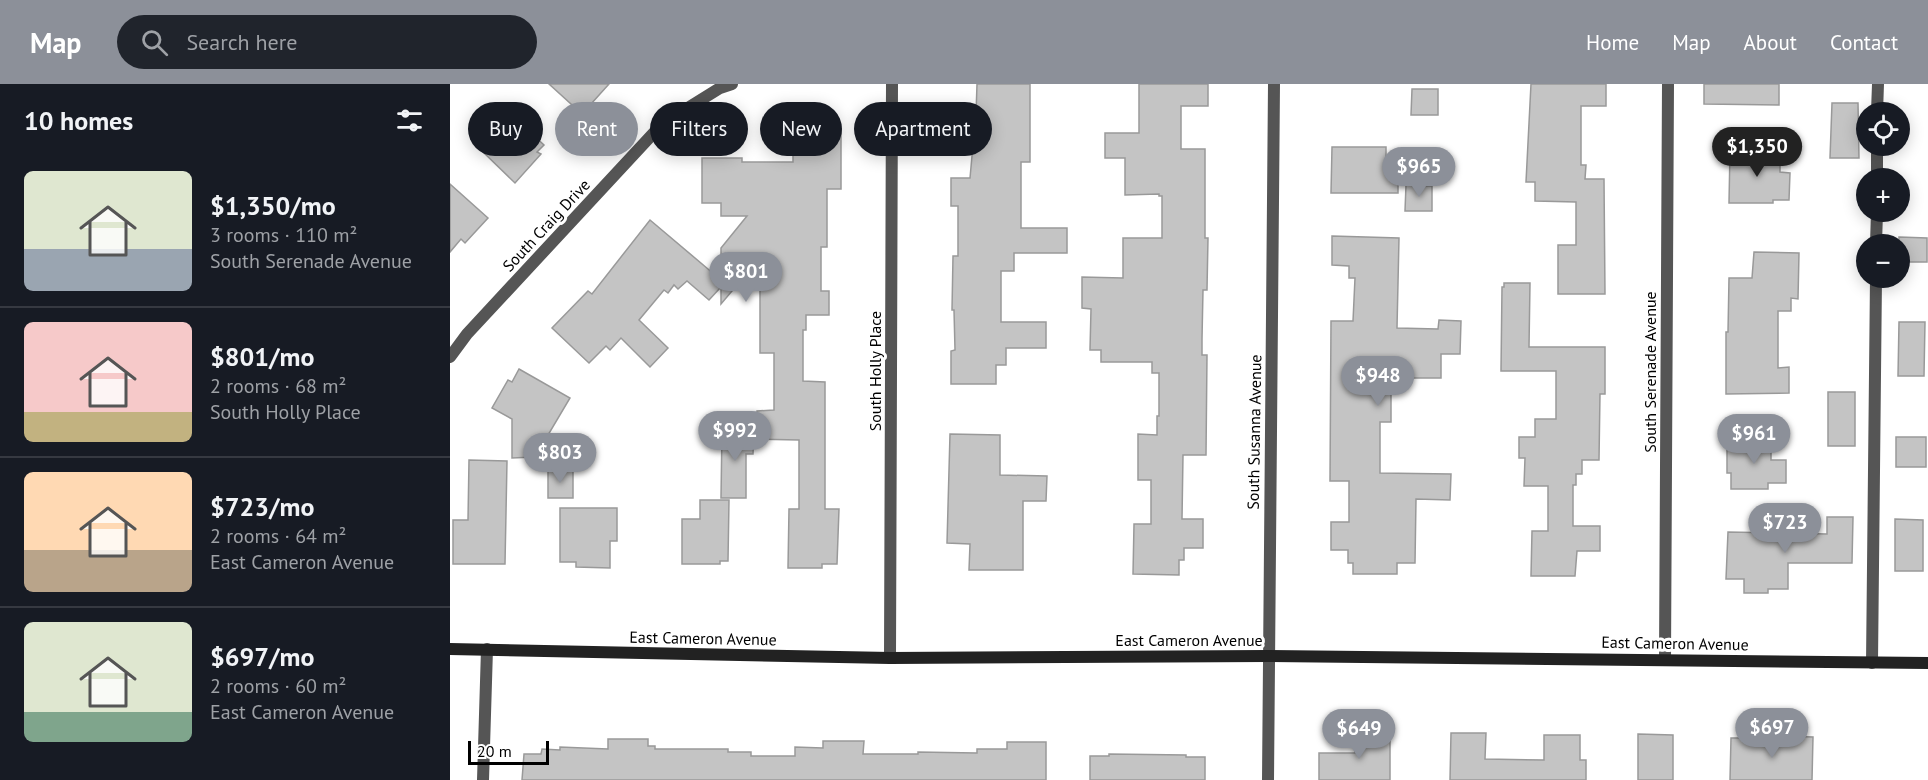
<!DOCTYPE html>
<html lang="en">
<head>
<meta charset="utf-8">
<style>
  body { margin:0; font-family:"PT Sans",sans-serif; background:#20242c; color:#f1f3f6; height:100vh; display:flex; flex-direction:column; font-size:22px; white-space:nowrap }
  * { box-sizing:border-box; margin:0 }
  p { font-size:20px; color:#9ea1a6 }
  .icon { flex:none; width:33px; height:33px; fill:none; stroke:currentColor; stroke-width:2; stroke-linecap:round; stroke-linejoin:round }
  .map { position:relative; flex:1; overflow:hidden }
  .drawer { display:flex; flex-direction:column; background:#171b24; width:450px }
  .drawer>* { flex:none }
  .top-card { position:absolute; left:18px; top:18px; width:570px; height:54px; display:flex; gap:12px }
  .controls { position:absolute; left:1406px; top:18px; display:grid; gap:12px }
  .controls a { display:grid; place-items:center; width:54px; height:54px; border-radius:50%; background:#171b24; box-shadow:0 3px 15px #0003; font-size:30px }
  .scale { position:absolute; left:18px; bottom:15px; width:81px; box-sizing:border-box; padding-left:6px; border:3px solid #000; border-top:0; font-size:16px; line-height:21px; white-space:nowrap; color:#000; -webkit-text-stroke:4px #fff; paint-order:stroke }
  .price { position:absolute; translate:-50% -51px; padding:0 14px; border-radius:21px; background:#8c9099; color:#fff; font-size:20px; line-height:39px; filter:drop-shadow(0 2px 3px #0008) }
  .price::after { content:''; position:absolute; left:50%; top:36px; width:18px; height:14px; margin-left:-9px; background:inherit; clip-path:polygon(0 0,100% 0,50% 100%) }
  .price.active { background:#222; color:#fff }
  ul { padding:0; list-style:none }
  li { display:flex; align-items:center; gap:18px; height:150px; padding:0 24px }
  li+li { border-top:2px solid #363941 }
  li span { display:grid; place-items:center; flex:none; width:168px; height:120px; border-radius:9px; color:#555 }
  li>.icon { margin-inline-start:auto }
  span .icon { width:72px; height:72px; fill:#fffc; stroke-width:1 }
  li b { font-size:26px }
  h2 { display:flex; justify-content:space-between; align-items:center; height:72px; padding:0 24px; font-size:26px }
  .pill { padding:0 21px; border-radius:27px; background:#171b24; box-shadow:0 3px 15px #0003; font-size:21px; line-height:54px }
  .pill.active { background:#8c9099; color:#fff }
  header { display:flex; align-items:center; gap:36px; box-sizing:border-box; height:84px; padding:0 30px; background:#8c9099; color:#fff }
  header strong { font-size:28px }
  nav { display:flex; gap:33px; margin-inline-start:auto; font-size:21px }
  .search { width:420px; height:54px; background:#20242c; display:flex; align-items:center; gap:15px; box-sizing:border-box; padding:0 21px; border-radius:33px; color:#9ea1a6; font-size:22px }
  main { display:flex; flex:1; min-height:0 }
  .map>svg:first-child { display:block }
  .building { fill:#c4c4c4; stroke:#999; stroke-width:1.5 }
  .lines { fill:none; stroke-linecap:round; stroke-linejoin:round }
  .service { stroke:#555; stroke-width:12 }
  .minor { stroke:#555; stroke-width:12 }
  .secondary { stroke:#222; stroke-width:12 }
  .labels { text-anchor:middle; stroke-width:6; stroke-linejoin:round; paint-order:stroke }
  .street-label { font-size:16px; fill:#000; stroke:#fff }
</style>
</head>
<body>
<header>
<strong>Map</strong>
<div class="search"><svg class="icon" aria-label="search" viewBox="0 0 24 24"><circle cx="10" cy="10" r="6"/><path d="M15 15l6 6"/></svg>Search here</div>
<nav><a>Home</a><a>Map</a><a>About</a><a>Contact</a></nav>
</header>
<main>
<section class="drawer">
<h2>10 homes<svg class="icon" aria-label="filters" viewBox="0 0 24 24"><path d="M4 7h16M4 17h16"/><circle cx="9" cy="7" r="2"/><circle cx="15" cy="17" r="2"/></svg></h2>
<ul>
<li><span style="background:linear-gradient(#dfe7d0 65%,#9aa5b1 0)"><svg class="icon" aria-label="home" viewBox="0 0 24 24"><path d="M3 11l9-7 9 7M6 9v11h12V9"/></svg></span><div><b>$1,350/mo</b><p>3 rooms · 110 m²</p><p>South Serenade Avenue</p></div></li>
<li><span style="background:linear-gradient(#f6c9c9 75%,#c2b280 0)"><svg class="icon" aria-label="home" viewBox="0 0 24 24"><path d="M3 11l9-7 9 7M6 9v11h12V9"/></svg></span><div><b>$801/mo</b><p>2 rooms · 68 m²</p><p>South Holly Place</p></div></li>
<li><span style="background:linear-gradient(#ffd9b3 65%,#b9a48a 0)"><svg class="icon" aria-label="home" viewBox="0 0 24 24"><path d="M3 11l9-7 9 7M6 9v11h12V9"/></svg></span><div><b>$723/mo</b><p>2 rooms · 64 m²</p><p>East Cameron Avenue</p></div></li>
<li><span style="background:linear-gradient(#dfe7d0 75%,#7fa58c 0)"><svg class="icon" aria-label="home" viewBox="0 0 24 24"><path d="M3 11l9-7 9 7M6 9v11h12V9"/></svg></span><div><b>$697/mo</b><p>2 rooms · 60 m²</p><p>East Cameron Avenue</p></div></li>
</ul>
</section>
<div class="map">
<svg width="1478" height="696" viewBox="0 0 1478 696">
  <rect width="100%" height="100%" fill="#fff"/>
  <g class="building">
    <path d="M99 0H159L132 30Z"/>
    <path d="M527 0H580V78H571V144H617V169H564V187H551V238H596V264H556V281H546V300H501V267L505 266 504 226H502L503 172H508V122H501V94H520L523 61H525Z"/>
    <path d="M689 0H758V22H731V65H755V154H758L757 206H753L752 255V271H757L756 371H733L732 435H753V464H734V476H729V491L683 490 684 440H701V396H688V350L707 351V332H709V289H702V278H651V266H640L641 225 632 224V193L673 194V154H712V112H709V110L675 111V74H655V49H689Z"/>
    <path d="M1081 0H1156V22H1131V81H1136L1135 95H1154L1155 210H1108V161H1126V118L1085 117V98H1076Z"/>
    <path d="M1254 0H1329V21L1254 20Z"/>
    <path d="M962 5H988V31H961Z"/>
    <path d="M1382 19H1408L1409 74H1380Z"/>
    <path d="M64 33 94 61 87 68 91 70 65 99 33 68Z"/>
    <path d="M343 43H376V47H391V105H377V163H371V207H379V231H356V246H353V297L375 298V425H389L387 480H372V484H338L339 425H349V356L306 355 307 327 324 326V269H310V174L271 220V203L259 216 237 197 228 205 224 201 218 209 214 206 189 236 218 264 200 283 171 254 160 266 156 262 139 279 102 244 138 207 142 210 200 136 271 196V164L297 132H271V119H252V74H292V78H343Z"/>
    <path d="M882 63H936V76H948V109H881Z"/>
    <path d="M1280 67 1330 68V88L1340 89 1339 116H1323V119H1279Z"/>
    <path d="M0 100 38 134 15 159 11 155 0 168Z"/>
    <path d="M956 101 982 102V127H955Z"/>
    <path d="M882 152 949 154 947 244 988 245 989 236 1011 237 1010 270H991V294H946V307H941V338H930V389L1001 390 1000 416 966 415 965 479H947V490H903V479H898V466H881V438H899V397H880L881 237H903L905 194H899V182L882 181Z"/>
    <path d="M1449 153 1477 154V178H1449Z"/>
    <path d="M1304 168 1349 169 1348 215 1341 214V227H1328V284L1339 283V309L1276 310V248H1278L1279 194H1302Z"/>
    <path d="M1054 199H1080L1079 263H1155V310H1150L1149 376H1132V390H1126V401H1123V442H1150V467H1127L1125 492H1081L1082 447H1098V402H1074L1075 374H1069V353H1085V335H1106V287H1051L1052 203H1054Z"/>
    <path d="M1449 238H1475L1474 292H1448Z"/>
    <path d="M69 285 120 314 85 373 62 374V335L42 324 58 296 62 298Z"/>
    <rect x="1378" y="308" width="27" height="54"/>
    <path d="M277 345H304L303 370H296V414H271L272 346Z"/>
    <path d="M500 350 550 351V391L597 392 596 417H573V486H519L520 460 497 459Z"/>
    <rect x="1446" y="353" width="30" height="30"/>
    <path d="M1277 357H1321V376H1336V399H1318V405H1281V389H1277Z"/>
    <path d="M19 376 57 377 55 480H3V436H18Z"/>
    <rect x="98" y="386" width="25" height="28"/>
    <path d="M250 416H279L278 477H270V480H232V435H250Z"/>
    <path d="M110 424H167V457H160V484L126 483V478H110Z"/>
    <path d="M1377 433H1403L1402 479H1338V505H1318V509H1294V495H1276L1278 448 1377 450Z"/>
    <path d="M1445 435 1473 436V487H1445Z"/>
    <path d="M905 648 940 649V696H869V669H905Z"/>
    <path d="M1001 649H1036L1035 675 1094 676V651H1130V676H1136V696H1000Z"/>
    <path d="M1188 650 1223 651V696H1188Z"/>
    <path d="M1327 652 1363 653 1362 696H1280L1281 654H1327Z"/>
    <path d="M158 655H198V662H205V665H278V668H301V672H345V663L373 664V657H414L413 670H468V668L527 669V665H557V658H596V696H72L74 670H91L92 665 110 666V663L158 665Z"/>
    <path d="M659 670 736 671V673H755V696H640V672H659Z"/>
  </g>
  <g class="lines">
    <g class="service">
      <path d="M1427 28 1428 0"/>
      <path d="M1427 94V62"/>
      <path d="M1426 160 1427 128"/>
      <path d="M1422 579 1426 194"/>
    </g>
    <g class="minor">
      <path d="M0 273 17 250 212 40 270 4 282 0"/>
      <path d="M440 574 442 0"/>
      <path d="M1215 576 1218 0"/>
      <path d="M33 696 37 565"/>
      <path d="M818 696 824 0"/>
    </g>
    <path class="secondary" d="M0 565 440 574 818 572 1478 579"/>
  </g>
  <g class="labels">
    <g class="street-label">
      <text transform="translate(96 141) rotate(-47)" y="6">South Craig Drive</text>
      <text transform="translate(425 287) rotate(-90)" y="6">South Holly Place</text>
      <text transform="translate(1200 288) rotate(-90)" y="6">South Serenade Avenue</text>
      <text transform="translate(804 348) rotate(-89)" y="6">South Susanna Avenue</text>
      <text transform="translate(253 554) rotate(1)" y="6">East Cameron Avenue</text>
      <text x="739" y="562">East Cameron Avenue</text>
      <text transform="translate(1225 559) rotate(1)" y="6">East Cameron Avenue</text>
    </g>
  </g>
</svg>
<div class="controls">
<a><svg class="icon" aria-label="locate" viewBox="0 0 24 24"><circle cx="12" cy="12" r="6"/><path d="M12 2v4M12 18v4M2 12h4M18 12h4"/></svg></a>
<a>+</a>
<a>−</a>
</div>
<div class="scale">20 m</div>
<b class="price active" style="left:1307px;top:94px">$1,350</b>
<b class="price" style="left:969px;top:114px">$965</b>
<b class="price" style="left:296px;top:219px">$801</b>
<b class="price" style="left:928px;top:323px">$948</b>
<b class="price" style="left:285px;top:378px">$992</b>
<b class="price" style="left:1304px;top:381px">$961</b>
<b class="price" style="left:110px;top:400px">$803</b>
<b class="price" style="left:1335px;top:470px">$723</b>
<b class="price" style="left:1322px;top:675px">$697</b>
<b class="price" style="left:909px;top:676px">$649</b>
<div class="top-card">
<a class="pill">Buy</a>
<a class="pill active">Rent</a>
<a class="pill">Filters</a>
<a class="pill">New</a>
<a class="pill">Apartment</a>
</div>
</div>
</main>
</body>
</html>
